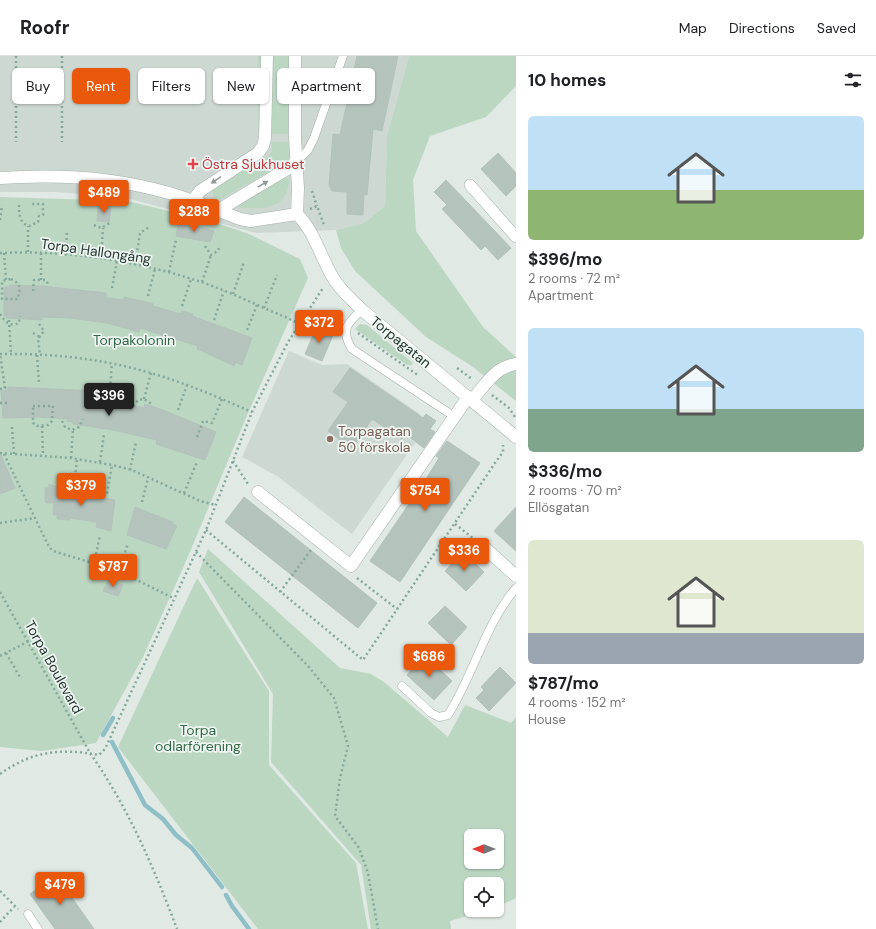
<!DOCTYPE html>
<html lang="en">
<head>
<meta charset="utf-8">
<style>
  body { margin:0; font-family:"DM Sans",sans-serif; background:#f2f2f2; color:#202124; height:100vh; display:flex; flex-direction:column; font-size:15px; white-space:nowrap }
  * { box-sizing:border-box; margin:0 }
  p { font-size:13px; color:#757577 }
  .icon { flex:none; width:22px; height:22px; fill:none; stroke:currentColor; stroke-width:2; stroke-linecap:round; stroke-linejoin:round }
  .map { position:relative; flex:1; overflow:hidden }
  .details { display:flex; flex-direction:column; background:#fff; width:360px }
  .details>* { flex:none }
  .banner { position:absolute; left:12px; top:12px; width:380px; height:36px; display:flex; gap:8px }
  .needle { width:26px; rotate:270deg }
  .buttons { position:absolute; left:464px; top:773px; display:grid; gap:8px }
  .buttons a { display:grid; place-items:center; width:40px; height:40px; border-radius:6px; background:#fff; box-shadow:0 1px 3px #0004; font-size:20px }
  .price { position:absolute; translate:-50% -34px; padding:0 9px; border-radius:4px; background:#ea580c; color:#fff; font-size:13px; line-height:26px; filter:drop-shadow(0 1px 2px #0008) }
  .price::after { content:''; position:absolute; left:50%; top:24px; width:12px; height:9px; margin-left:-6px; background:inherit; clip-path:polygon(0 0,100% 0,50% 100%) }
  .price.active { background:#222; color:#fff }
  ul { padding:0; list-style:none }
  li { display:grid; align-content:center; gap:8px; height:212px; padding:0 12px }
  li span { display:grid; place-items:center; height:124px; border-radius:6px; color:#555 }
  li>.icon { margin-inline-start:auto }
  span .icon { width:72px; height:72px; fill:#fffc; stroke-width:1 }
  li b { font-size:17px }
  h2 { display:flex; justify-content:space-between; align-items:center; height:48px; padding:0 12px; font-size:17px }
  .chip { padding:0 14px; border-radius:6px; background:#fff; box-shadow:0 1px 3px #0004; font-size:14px; line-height:36px }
  .chip.active { background:#ea580c; color:#fff }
  header { display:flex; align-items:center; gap:24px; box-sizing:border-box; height:56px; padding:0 20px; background:#fff; border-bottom:1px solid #e0e0e0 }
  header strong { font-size:19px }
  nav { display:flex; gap:22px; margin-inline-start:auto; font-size:14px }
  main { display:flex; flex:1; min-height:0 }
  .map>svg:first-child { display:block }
  .built { fill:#ced8d3 }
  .green { fill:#bbd7c2; fill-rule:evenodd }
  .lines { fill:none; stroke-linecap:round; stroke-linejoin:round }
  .stream { stroke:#8ebfc7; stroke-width:4.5 }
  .building { fill:#b5c3bd; stroke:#b3c1bb }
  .service-casing { stroke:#a4b0ab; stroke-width:9 }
  .pedestrian-casing { stroke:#a4b0ab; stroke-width:12 }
  .minor-casing { stroke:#a4b0ab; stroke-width:13 }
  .path { stroke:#84a89c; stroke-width:2.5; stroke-dasharray:2 3; stroke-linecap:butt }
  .service { stroke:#fff; stroke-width:8 }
  .pedestrian { stroke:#fff; stroke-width:11 }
  .minor { stroke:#fff; stroke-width:12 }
  .oneway { fill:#919a98 }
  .health-dot { fill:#e0444e; stroke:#eff6f2; stroke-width:1.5 }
  .education-dot { fill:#8d6e63; stroke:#eff6f2; stroke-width:1.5 }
  .labels { text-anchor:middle; stroke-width:3.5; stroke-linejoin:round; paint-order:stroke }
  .health-label { font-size:14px; fill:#be3a42; stroke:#eff6f2; text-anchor:start }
  .street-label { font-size:14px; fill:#233631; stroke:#eff6f2 }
  .park-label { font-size:14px; fill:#326846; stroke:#eff6f2 }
  .education-label { font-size:14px; fill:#785e54; stroke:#eff6f2; text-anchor:start }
</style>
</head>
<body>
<header>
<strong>Roofr</strong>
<nav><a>Map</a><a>Directions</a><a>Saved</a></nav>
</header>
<main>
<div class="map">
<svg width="516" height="873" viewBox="0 0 516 873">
  <rect width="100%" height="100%" fill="#e0e9e4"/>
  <g class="built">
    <path d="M0 0H409L387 80 385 150 364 167 336 174 256 177 123 141 55 136H0Z"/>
    <path d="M289 295 322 309 347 308 420 358 406 380 415 387 352 478 277 420 242 401Z"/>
  </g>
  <g class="green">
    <path d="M258 0H264L261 78 258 74Z"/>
    <path d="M272 0H289L288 78H272Z"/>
    <path d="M409 0H516V30L486 61 430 80 413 124 416 175 483 271 516 301V345L473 311 426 281 355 215 341 192 336 174 364 167 385 150 387 80Z"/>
    <path d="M272 86H289V102L286 106 223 142 218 143 213 141 212 136 216 131 269 99 272 95Z"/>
    <path d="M285 121 289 123C288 154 264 153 240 152L239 150Z"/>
    <path d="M0 141 127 145 211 165 249 178 300 203 308 222 248 357 184 510 143 601 96 687 42 695 0 691Z"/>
    <path d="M360 268 367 269 413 307 412 309H407L355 273Z"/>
    <path d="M208 493 340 612 371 618 384 626 448 681 465 649 511 667 516 661V842L497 851V828H471V854H486L450 865 451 873H371L361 809 271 706 273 638 199 516ZM471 780H497V806H471Z"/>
    <path d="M197 522 269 635V709L356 807 368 873H258L118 691Z"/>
  </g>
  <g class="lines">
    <g class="stream">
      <path d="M103 679 113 662"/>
      <path d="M112 686 145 749 163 763 176 779 192 792 222 831"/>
      <path d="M226 839 232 850 249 873"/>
    </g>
  </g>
  <g class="building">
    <path d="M357 0H398L382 75 373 73 367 139 364 138 363 159 347 158V136L332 135 329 129 333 78 340 79Z"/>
    <path d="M498 97 516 117V130L506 140 481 113Z"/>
    <path d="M446 124 511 192 498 204 485 190 481 194 442 153 447 149 434 136Z"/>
    <path d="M98 151 111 152 109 166 97 165Z"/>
    <path d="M179 166 214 175 210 186 176 180Z"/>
    <path d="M10 229 42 230 106 237V242L124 244V241L150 247 153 248V250L181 258 182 255 193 258 192 260 252 282 242 309 235 306 234 310 202 295 197 293 198 290 140 272 139 276 107 267 70 262 42 261V264L6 262V260H4V231H10Z"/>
    <path d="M316 272 333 279 322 305 305 298Z"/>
    <path d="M350 312 423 362 426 358 436 365 430 373 435 376 424 392 405 378 402 383 372 363 352 392 328 375 348 346 333 336Z"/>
    <path d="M8 331 98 335 97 338 114 340V342L116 344 144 352 145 348 163 354 216 376 205 404 156 388 157 384 113 374 73 368V366L67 365 68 363 38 361 3 362 1 335 8 334Z"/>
    <path d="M447 385 480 407 400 526 370 505 426 423 439 402 436 400Z"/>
    <path d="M0 397 15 432 0 438Z"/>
    <path d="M49 428 61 433 83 436V438L115 444 111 475 96 471 97 466 70 462V464L57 463V459H53L54 447H46L45 444V432H49Z"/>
    <path d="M244 441 377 547 358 572 225 466Z"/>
    <path d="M135 451 173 466 172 468 177 470 166 493 127 479Z"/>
    <path d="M516 451V495L494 475Z"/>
    <path d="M463 496 484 516 466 535 445 515Z"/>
    <path d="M109 523 123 529 118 540 103 535Z"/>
    <path d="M445 550 467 571 451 589 428 567Z"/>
    <path d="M423 600 429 606 431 605 452 625 434 644 407 619Z"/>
    <path d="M500 611 516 627 489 655 476 642 484 634 481 631Z"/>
    <path d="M56 819 94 873H55L30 838Z"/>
  </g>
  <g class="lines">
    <g class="service-casing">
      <g id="service">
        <path d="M296 106 308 94 314 82 343 0"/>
        <path d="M362 254C347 267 340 274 352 293L455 361"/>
        <path d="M402 630 431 657 439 661 448 659C474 618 485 568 516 532"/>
        <path d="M28 858 38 873"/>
      </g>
    </g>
    <g class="pedestrian-casing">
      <path id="pedestrian" d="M470 129 516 181"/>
    </g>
    <g class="minor-casing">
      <g id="minor">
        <path d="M295 0V82L298 132 297 158C314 175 320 199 332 220 339 233 351 243 362 254L516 381"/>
        <path d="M0 122C56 118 114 121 169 137 193 144 217 154 240 163L251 165 297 158"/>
        <path d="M192 146 200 135 258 97 263 90 265 82 267 0"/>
        <path d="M217 155 287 113 296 106"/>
        <path d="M472 344C485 329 495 311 516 308"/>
        <path d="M258 436 351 510 468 341"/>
        <path d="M484 491 516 520"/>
      </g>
    </g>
    <g class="path">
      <path d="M16 0V86"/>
      <path d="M62 0V86"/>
      <path d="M312 135 317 150"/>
      <path d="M19 149C19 157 19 167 29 170L38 166 39 160 43 159V148H31"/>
      <path d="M310 153 317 150 324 169"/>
      <path d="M0 164 2 149"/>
      <path d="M94 169 101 172 110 167"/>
      <path d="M205 190 211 199 218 195 220 189"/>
      <path d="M28 196V170"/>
      <path d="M0 197C68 194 140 205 204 227 233 237 260 251 288 262L293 265 300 267"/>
      <path d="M4 197 6 224"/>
      <path d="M41 197V224"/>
      <path d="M66 199 67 174"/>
      <path d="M101 203 103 172"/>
      <path d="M135 209 140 177 149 171"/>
      <path d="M169 216 176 184"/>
      <path d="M11 223 16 226 20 231 18 243H2V225Z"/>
      <path d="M202 226 211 199"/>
      <path d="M112 232 117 205"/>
      <path d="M33 235 34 224H46L48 228"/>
      <path d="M233 238 244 206"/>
      <path d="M148 240 155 213"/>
      <path d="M182 250 191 223"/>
      <path d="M264 252 277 219"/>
      <path d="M0 258C5 266 10 271 19 267L20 260"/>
      <path d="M9 264 11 298"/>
      <path d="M214 264 224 235"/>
      <path d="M39 268 44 275 38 283 40 299"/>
      <path d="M247 274 257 249"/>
      <path d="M33 277 40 281"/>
      <path d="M358 277 419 320"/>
      <path d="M0 298C52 297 105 303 154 318 188 328 220 342 252 356"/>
      <path d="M37 299 39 327"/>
      <path d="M457 312 472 323"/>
      <path d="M0 333 5 332 0 298"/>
      <path d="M492 339 509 352 515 361"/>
      <path d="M144 343 151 317"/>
      <path d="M0 347H8"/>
      <path d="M33 350H53L52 365 48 369 37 370 33 367Z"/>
      <path d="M99 350 96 347C98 339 106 340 109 334 111 331 111 314 112 308"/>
      <path d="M130 354 138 344 144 343 152 348"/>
      <path d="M178 354 187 329"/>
      <path d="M62 365 65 371 72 374 79 371 83 363"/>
      <path d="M42 370 43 399"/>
      <path d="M12 371 14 398"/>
      <path d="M197 381 203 365 212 367 222 343"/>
      <path d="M0 397 71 402 112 409 132 414 200 445 215 449"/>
      <path d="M4 398 49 491 53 495 119 515 173 542"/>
      <path d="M71 402 73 373"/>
      <path d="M233 405 248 428"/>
      <path d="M100 406 104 378"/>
      <path d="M130 414 136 386"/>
      <path d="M74 431 77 403"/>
      <path d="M184 437 197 406"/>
      <path d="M98 441 107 438 112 409"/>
      <path d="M142 446 148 422"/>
      <path d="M0 467 35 462"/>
      <path d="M455 468 474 483"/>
      <path d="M206 474 363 604 495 407 503 396V389"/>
      <path d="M196 496 308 610 334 642 348 690 340 722 335 760 359 792 368 817 378 873"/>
      <path d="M94 508 100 479"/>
      <path d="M118 515 128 488"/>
      <path d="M357 522 397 553"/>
      <path d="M0 536 90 697C128 751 154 812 177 873"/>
      <path d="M280 536 311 494"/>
      <path d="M6 597 21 623"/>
      <path d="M0 600 29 585"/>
      <path d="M0 718C32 695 60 692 99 699L105 693 206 474 252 356 288 286 323 232"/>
      <path d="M0 835 18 853"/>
      <path d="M0 866 14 851"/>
    </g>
    <use href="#service" class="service"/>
    <use href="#pedestrian" class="pedestrian"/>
    <use href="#minor" class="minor"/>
  </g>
  <defs><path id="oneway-solid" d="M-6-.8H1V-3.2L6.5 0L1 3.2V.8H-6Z"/></defs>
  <g class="oneway">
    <use href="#oneway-solid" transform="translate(216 124) rotate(146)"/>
    <use href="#oneway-solid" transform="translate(263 128) rotate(-31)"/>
  </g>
  <path class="health-dot" d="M191 102h4v4h4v4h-4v4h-4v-4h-4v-4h4z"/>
  <circle class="education-dot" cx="330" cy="383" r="4"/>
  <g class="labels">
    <g class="health-label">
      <text x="202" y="113">Östra Sjukhuset</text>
    </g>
    <g class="street-label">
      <text transform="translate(96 195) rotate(8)" y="5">Torpa Hallongång</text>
      <text transform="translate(401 286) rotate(39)" y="5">Torpagatan</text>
      <text transform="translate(54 611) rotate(61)" y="5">Torpa Boulevard</text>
    </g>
    <g class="park-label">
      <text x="134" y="289">Torpakolonin</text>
      <text x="198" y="679">Torpa<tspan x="198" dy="16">odlarförening</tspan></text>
    </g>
    <g class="education-label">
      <text x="338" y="380">Torpagatan<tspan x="338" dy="16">50 förskola</tspan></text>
    </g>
  </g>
</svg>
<div class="buttons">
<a><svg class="needle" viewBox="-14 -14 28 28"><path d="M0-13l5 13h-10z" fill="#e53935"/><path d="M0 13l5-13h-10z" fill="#757577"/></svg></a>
<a><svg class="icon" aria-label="locate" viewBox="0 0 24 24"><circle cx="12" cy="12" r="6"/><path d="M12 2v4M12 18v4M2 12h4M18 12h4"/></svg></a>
</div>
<b class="price" style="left:104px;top:158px">$489</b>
<b class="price" style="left:194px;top:177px">$288</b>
<b class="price" style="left:319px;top:288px">$372</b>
<b class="price active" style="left:109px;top:361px">$396</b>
<b class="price" style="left:81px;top:451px">$379</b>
<b class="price" style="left:425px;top:456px">$754</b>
<b class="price" style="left:464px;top:516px">$336</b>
<b class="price" style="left:113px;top:532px">$787</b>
<b class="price" style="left:429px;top:622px">$686</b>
<b class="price" style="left:60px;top:850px">$479</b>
<div class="banner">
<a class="chip">Buy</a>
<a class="chip active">Rent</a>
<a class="chip">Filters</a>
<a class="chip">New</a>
<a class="chip">Apartment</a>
</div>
</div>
<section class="details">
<h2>10 homes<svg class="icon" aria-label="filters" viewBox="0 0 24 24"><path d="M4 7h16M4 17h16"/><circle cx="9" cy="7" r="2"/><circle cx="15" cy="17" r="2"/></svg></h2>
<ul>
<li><span style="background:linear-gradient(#bfe0f5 60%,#8fb573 0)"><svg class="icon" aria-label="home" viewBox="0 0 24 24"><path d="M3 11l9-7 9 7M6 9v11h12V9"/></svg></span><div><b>$396/mo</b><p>2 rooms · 72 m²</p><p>Apartment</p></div></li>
<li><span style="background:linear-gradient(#bfe0f5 65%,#7fa58c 0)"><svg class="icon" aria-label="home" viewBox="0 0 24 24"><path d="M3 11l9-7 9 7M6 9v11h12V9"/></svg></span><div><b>$336/mo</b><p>2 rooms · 70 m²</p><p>Ellösgatan</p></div></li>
<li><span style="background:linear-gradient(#dfe7d0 75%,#9aa5b1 0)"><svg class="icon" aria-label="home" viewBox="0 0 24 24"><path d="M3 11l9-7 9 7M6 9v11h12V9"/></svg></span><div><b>$787/mo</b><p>4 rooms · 152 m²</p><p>House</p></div></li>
</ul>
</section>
</main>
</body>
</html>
